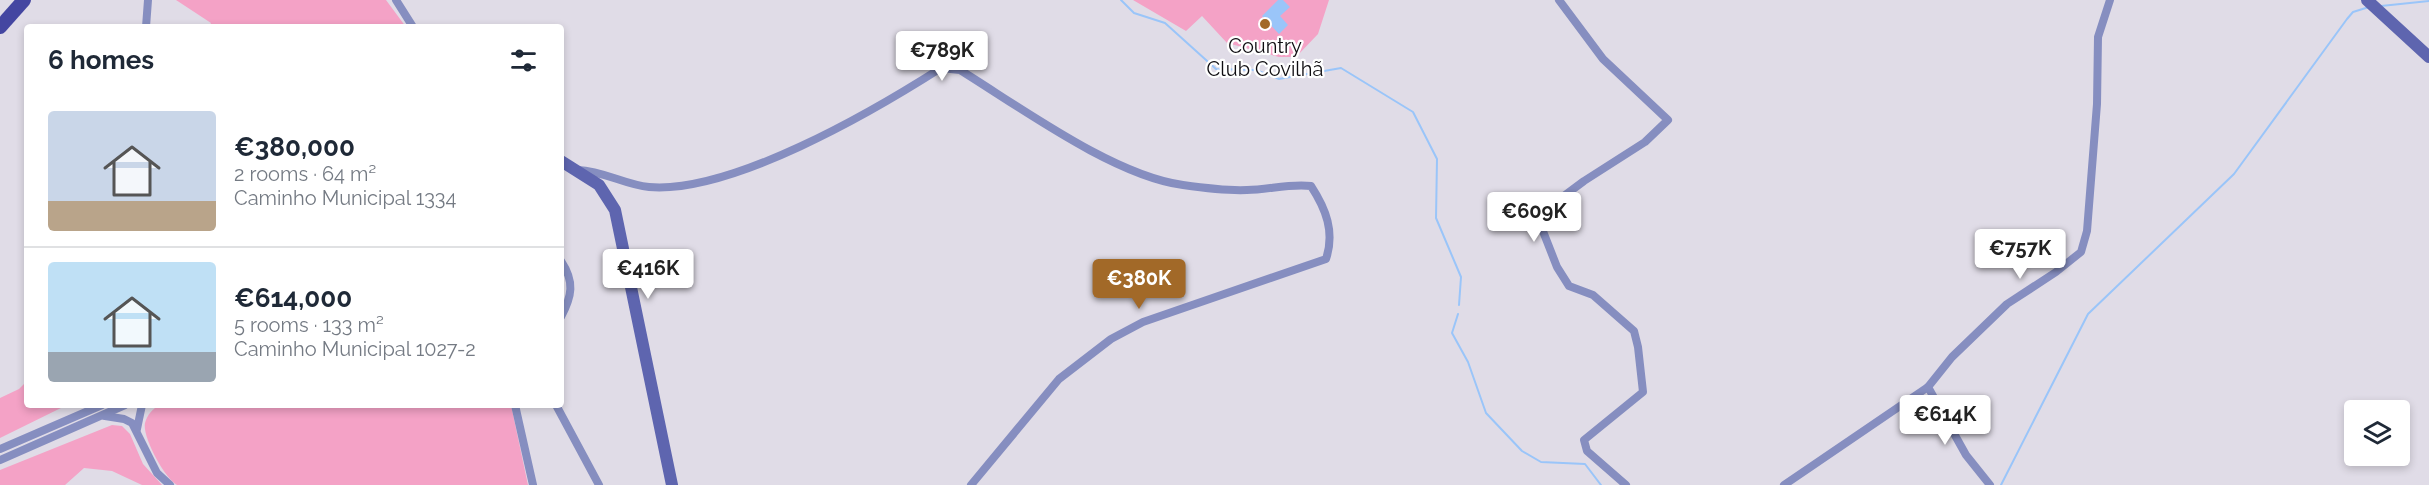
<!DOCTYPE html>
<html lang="en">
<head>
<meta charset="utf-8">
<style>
  body { margin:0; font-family:Raleway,sans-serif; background:#f6f6f7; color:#1f2937; height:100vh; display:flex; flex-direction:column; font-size:22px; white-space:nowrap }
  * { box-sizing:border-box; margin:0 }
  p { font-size:20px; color:#747a83 }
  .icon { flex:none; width:33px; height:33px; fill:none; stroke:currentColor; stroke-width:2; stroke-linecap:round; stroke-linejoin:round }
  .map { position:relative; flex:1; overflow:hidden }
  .side { position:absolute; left:24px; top:24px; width:540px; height:384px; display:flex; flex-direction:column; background:#fff; border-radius:6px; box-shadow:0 3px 9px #0003 }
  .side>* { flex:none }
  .fabs { position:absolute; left:2344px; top:400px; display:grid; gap:12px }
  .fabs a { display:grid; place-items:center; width:66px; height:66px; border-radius:6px; background:#fff; box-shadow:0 3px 9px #0003; font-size:30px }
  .price { position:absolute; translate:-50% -51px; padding:0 14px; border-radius:6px; background:#fff; color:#222; font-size:20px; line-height:39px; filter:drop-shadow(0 2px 3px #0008) }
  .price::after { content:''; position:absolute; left:50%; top:36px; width:18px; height:14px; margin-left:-9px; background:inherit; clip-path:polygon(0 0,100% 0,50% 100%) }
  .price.on { background:#a26928; color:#fff }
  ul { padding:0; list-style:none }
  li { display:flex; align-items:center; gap:18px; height:150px; padding:0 24px }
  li+li { border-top:2px solid #e0e1e3 }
  li span { display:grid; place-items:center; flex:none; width:168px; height:120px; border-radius:6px; color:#555 }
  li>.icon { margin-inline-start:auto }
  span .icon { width:72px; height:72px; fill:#fffc; stroke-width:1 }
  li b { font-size:26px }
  h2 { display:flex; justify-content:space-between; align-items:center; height:72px; padding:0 24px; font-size:26px }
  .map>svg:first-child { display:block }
  .green { fill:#f4a2c6 }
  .water { fill:#9ac5f9 }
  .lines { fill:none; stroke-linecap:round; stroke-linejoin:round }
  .stream { stroke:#9ac5f9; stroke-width:2 }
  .minor { stroke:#868ec0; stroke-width:8 }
  .secondary { stroke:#5e65af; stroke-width:12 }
  .primary { stroke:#4446a1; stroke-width:14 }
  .poi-dot { fill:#a26928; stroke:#fff; stroke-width:2 }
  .labels { text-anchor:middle; stroke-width:4.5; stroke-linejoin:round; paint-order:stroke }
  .poi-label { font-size:20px; fill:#0f0d11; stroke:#fff }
</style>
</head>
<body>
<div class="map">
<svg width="2429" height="485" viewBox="0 0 2429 485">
  <rect width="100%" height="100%" fill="#e0dce7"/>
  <g class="green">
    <path d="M176 0H386L406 27H209L211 23Z"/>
    <path d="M1133 0H1329L1318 34 1296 57H1279L1227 43 1202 16 1186 31Z"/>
    <path d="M27 381V405H67L0 438V398L19 389Z"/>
    <path d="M160 405H511L528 485H177C165 479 142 437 145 423 147 415 153 408 160 405Z"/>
    <path d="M112 425 122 426 130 434 143 464 162 485H142L112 471 84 468 65 485H0V470Z"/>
  </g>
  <path class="water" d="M1278 0H1283L1290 7 1280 16 1288 25 1279 34 1262 16Z"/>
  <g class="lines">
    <g class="stream">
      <path d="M1121 0 1134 13 1165 23 1216 69 1256 70 1279 79 1341 68 1413 112 1437 159 1436 218 1461 277 1459 305"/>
      <path d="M2381 6 2429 1"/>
      <path d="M1458 314 1452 333 1468 362 1486 413 1522 451 1541 462 1585 464 1601 485"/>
      <path d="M2001 485 2088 314 2234 174 2347 19 2353 12 2369 7"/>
    </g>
    <g class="minor">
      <path d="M396 0 413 27"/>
      <path d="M1559 0 1603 59 1668 120 1645 142 1584 181 1537 216 1557 267 1569 286 1593 295 1634 331 1638 347 1643 392 1584 440 1587 451 1626 485"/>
      <path d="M146 27 148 0"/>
      <path d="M578 170C604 171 625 185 649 187 731 194 872 112 941 68L960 70C1020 107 1114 176 1183 185 1204 188 1226 191 1247 190 1267 190 1291 183 1311 186 1326 209 1335 232 1326 259L1143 322 1111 339 1059 379 971 485"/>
      <path d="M561 261C575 282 572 296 561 317"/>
      <path d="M1928 387 1966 455 1990 485"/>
      <path d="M515 405 533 485"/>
      <path d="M556 405 599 485"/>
      <path d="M105 416 124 419 132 423 157 473 170 485"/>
      <path d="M137 429 142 405"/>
      <path d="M0 449 102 405"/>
      <path d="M0 460 125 405"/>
      <path d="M1784 485 1928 387 1952 357 2007 304 2056 272 2081 252 2087 231 2097 104 2098 37 2110 0"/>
    </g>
    <g class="secondary">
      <path d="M2367 0 2429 57"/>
      <path d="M561 161 599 185 615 210 672 485"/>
    </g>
    <path class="primary" d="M0 27 24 0"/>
  </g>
  <circle class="poi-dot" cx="1265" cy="24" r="6"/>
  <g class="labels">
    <g class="poi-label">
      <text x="1265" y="53">Country<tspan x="1265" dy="23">Club Covilhã</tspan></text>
    </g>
  </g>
</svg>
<div class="fabs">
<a><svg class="icon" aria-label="layers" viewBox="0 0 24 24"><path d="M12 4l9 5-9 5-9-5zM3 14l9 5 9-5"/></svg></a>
</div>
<b class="price" style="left:942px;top:82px">€789K</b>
<b class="price" style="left:1534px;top:243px">€609K</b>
<b class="price" style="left:2020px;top:280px">€757K</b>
<b class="price" style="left:648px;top:300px">€416K</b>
<b class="price on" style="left:1139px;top:310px">€380K</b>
<b class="price" style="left:1945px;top:446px">€614K</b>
<section class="side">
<h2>6 homes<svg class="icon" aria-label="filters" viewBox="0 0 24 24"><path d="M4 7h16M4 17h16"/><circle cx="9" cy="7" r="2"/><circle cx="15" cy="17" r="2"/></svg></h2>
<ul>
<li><span style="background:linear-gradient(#c9d6e8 75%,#b9a48a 0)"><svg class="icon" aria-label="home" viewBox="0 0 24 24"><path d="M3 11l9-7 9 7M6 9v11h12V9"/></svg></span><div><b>€380,000</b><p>2 rooms · 64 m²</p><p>Caminho Municipal 1334</p></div></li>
<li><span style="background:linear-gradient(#bfe0f5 75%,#9aa5b1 0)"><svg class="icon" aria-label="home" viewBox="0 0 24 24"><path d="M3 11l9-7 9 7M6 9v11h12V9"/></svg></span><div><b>€614,000</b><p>5 rooms · 133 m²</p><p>Caminho Municipal 1027-2</p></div></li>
</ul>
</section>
</div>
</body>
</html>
